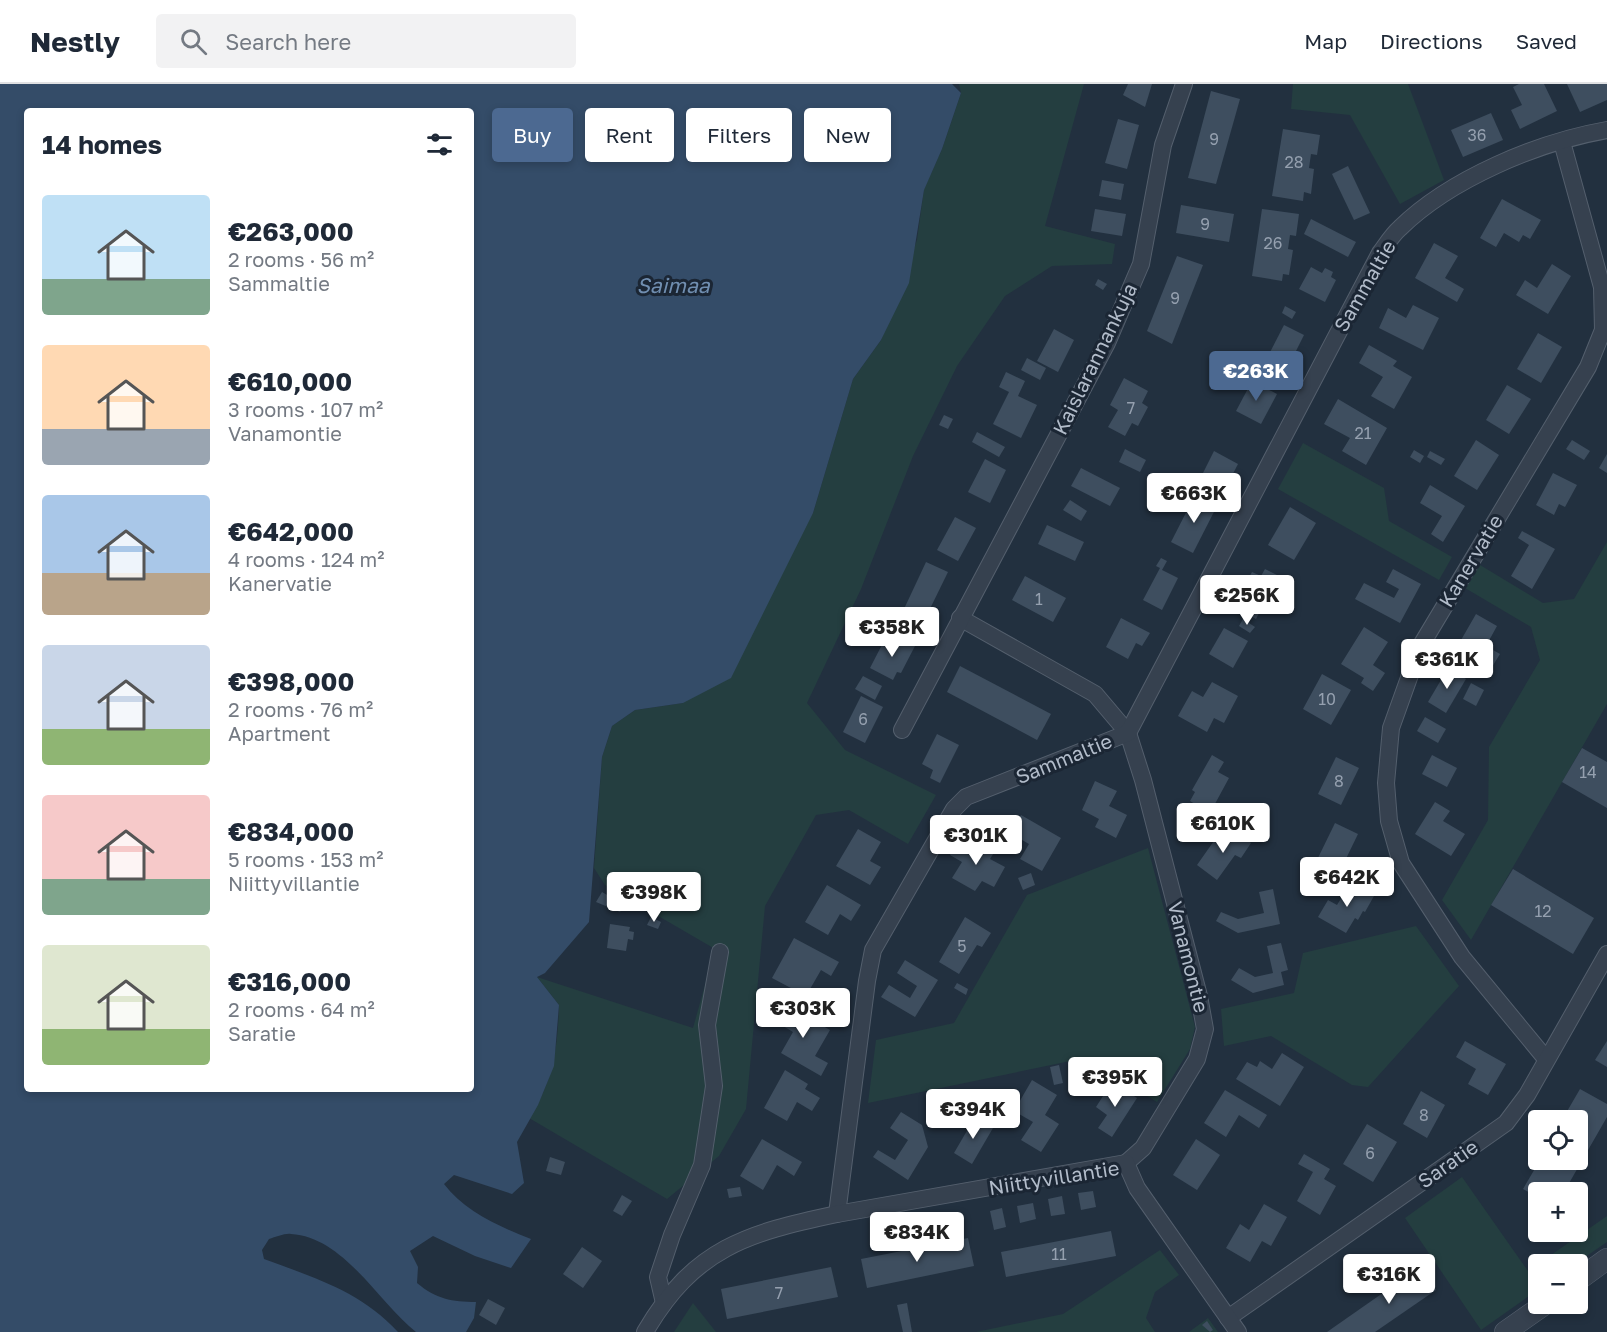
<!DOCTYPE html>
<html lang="en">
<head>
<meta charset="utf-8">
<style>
  body { margin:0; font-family:"Golos Text",sans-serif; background:#f2f2f3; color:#1f2937; height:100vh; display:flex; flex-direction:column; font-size:22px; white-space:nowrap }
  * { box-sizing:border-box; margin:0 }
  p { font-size:20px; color:#747a83 }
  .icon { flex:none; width:33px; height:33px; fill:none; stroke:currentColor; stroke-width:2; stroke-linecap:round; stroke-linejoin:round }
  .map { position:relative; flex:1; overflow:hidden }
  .details { position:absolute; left:24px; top:24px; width:450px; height:984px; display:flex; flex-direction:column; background:#fff; border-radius:6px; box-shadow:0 3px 9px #0003 }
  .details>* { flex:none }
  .guide { position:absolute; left:492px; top:24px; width:570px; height:54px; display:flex; gap:12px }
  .buttons { position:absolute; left:1528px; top:1026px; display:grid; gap:12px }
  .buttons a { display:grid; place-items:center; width:60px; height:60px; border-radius:6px; background:#fff; box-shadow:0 3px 9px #0003; font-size:30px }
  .price { position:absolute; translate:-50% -51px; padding:0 14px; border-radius:6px; background:#fff; color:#222; font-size:20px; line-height:39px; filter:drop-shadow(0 2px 3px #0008) }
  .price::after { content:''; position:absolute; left:50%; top:36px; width:18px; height:14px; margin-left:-9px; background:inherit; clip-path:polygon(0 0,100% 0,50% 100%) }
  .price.selected { background:#4c6991; color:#fff }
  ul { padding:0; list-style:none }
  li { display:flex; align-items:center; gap:18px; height:150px; padding:0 18px }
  li span { display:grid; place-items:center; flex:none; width:168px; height:120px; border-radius:6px; color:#555 }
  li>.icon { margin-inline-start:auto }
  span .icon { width:72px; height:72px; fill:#fffc; stroke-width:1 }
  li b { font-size:26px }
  h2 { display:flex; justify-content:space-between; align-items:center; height:72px; padding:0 18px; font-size:26px }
  .pill { padding:0 21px; border-radius:6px; background:#fff; box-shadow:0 3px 9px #0003; font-size:21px; line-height:54px }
  .pill.selected { background:#4c6991; color:#fff }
  header { display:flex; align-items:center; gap:36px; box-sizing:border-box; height:84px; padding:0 30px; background:#fff; border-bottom:2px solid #e0e1e3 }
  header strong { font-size:28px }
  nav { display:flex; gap:33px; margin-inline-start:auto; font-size:21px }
  .search { width:420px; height:54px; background:#f2f2f3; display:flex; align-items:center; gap:15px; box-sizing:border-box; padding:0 21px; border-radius:6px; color:#747a83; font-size:22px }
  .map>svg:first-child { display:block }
  .green { fill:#243e40 }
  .water { fill:#344c68; fill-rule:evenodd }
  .building { fill:#3e4e5f }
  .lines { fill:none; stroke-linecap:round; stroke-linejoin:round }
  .minor-casing { stroke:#545f6d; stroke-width:18 }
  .tertiary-casing { stroke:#545f6d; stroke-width:22 }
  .minor { stroke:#36414f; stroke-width:16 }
  .tertiary { stroke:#36414f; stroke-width:21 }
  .labels { text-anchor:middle; stroke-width:6; stroke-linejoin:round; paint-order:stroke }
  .number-label { font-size:16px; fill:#95a0af }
  .street-label { font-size:20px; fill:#b2bcca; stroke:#1b2634 }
  .water-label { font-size:21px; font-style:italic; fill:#708eb0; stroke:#1b2634 }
</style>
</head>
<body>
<header>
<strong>Nestly</strong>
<div class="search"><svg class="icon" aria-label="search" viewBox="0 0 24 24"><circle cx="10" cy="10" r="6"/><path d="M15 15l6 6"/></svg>Search here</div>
<nav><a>Map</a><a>Directions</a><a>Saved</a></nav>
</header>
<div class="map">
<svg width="1607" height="1248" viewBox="0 0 1607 1248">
  <rect width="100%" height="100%" fill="#22303f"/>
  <g class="green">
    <path d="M959 0H1084L1045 142 1115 160 1112 180 1052 182 1005 212 957 282 913 372 861 505 807 619 845 666 936 711 908 760 849 726 816 731 765 822 746 1025 719 1072 667 1115 529 1034C553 999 558 962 559 921L537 893 693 944 715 865 605 801 594 784 602 673 612 642 635 626 683 619 813 429 853 295 881 256 917 156 924 105 942 65 961 9Z"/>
    <path d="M1293 0H1408L1444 96 1400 120 1350 31 1291 25Z"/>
    <path d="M1303 359 1384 404 1389 437 1452 473 1439 496 1278 405Z"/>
    <path d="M1607 458V620L1471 856 1442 816 1488 736 1489 663 1540 576 1531 543 1465 504 1480 481 1543 519 1574 515Z"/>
    <path d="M1148 764 1195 943 1190 965 1157 1018 1085 974 868 1019 876 956 954 939 1027 811Z"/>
    <path d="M1416 842 1459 902 1368 1003 1352 1001 1271 952 1224 962 1221 925 1294 909 1303 869Z"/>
    <path d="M1462 1093 1528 1187 1607 1132V1158L1575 1180H1539V1205L1481 1246 1405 1134Z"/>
    <path d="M1160 1166 1179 1191 1155 1208 1146 1234 1155 1248H976L1063 1230Z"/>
    <path d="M693 1219 716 1248H674Z"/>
    <path d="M1208 1234 1218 1248H1189Z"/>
  </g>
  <path class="water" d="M0 0H952L961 9 942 65 924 106 909 199 881 256 853 295 813 429 731 594 683 619 635 626 612 642 602 673 589 838 545 889 537 893 559 921 554 982 538 1021 517 1058 524 1099 512 1110 454 1091 444 1100C464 1127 500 1143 531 1155L511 1184 475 1172 433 1152 410 1167 418 1183 417 1199C436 1215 452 1218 476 1218L474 1234 466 1248H416C379 1219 344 1153 291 1150 285 1149 276 1153 269 1155L262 1166 264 1175C315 1194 360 1207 398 1248H0ZM27 27H471V1005H27Z"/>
  <g class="building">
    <path d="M1128 0H1152L1145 23 1123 11Z"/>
    <path d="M1519 0H1544L1557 27 1520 45 1511 26 1522 21 1513 3Z"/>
    <path d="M1567 0H1607V16L1580 28Z"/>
    <path d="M1211 7 1240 15 1216 100 1188 94Z"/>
    <path d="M1491 29 1503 56 1463 73 1451 46Z"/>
    <path d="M1118 35 1139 41 1127 85 1105 79Z"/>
    <path d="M1283 45 1320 51 1317 71 1311 70 1309 84 1314 85 1311 110 1304 108 1303 117 1272 112Z"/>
    <path d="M1348 82 1370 129 1354 136 1332 90Z"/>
    <path d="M1102 96 1124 100 1121 116 1099 112Z"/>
    <path d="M1502 115 1541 136 1530 155 1523 151 1519 158 1504 149 1496 163 1480 154Z"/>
    <path d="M1181 121 1234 130 1229 158 1176 149Z"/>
    <path d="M1095 125 1126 130 1122 152 1091 147Z"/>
    <path d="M1262 125 1299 130 1296 152 1290 151 1288 165 1293 166 1289 191 1283 190 1282 197 1252 192Z"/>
    <path d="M1311 135 1356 158 1348 173 1304 150Z"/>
    <path d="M1434 159 1458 172 1445 194 1464 205 1457 218 1415 194Z"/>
    <path d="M1177 172 1203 181 1172 260 1147 247Z"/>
    <path d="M1552 180 1571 192 1548 230 1516 211 1525 196 1537 204Z"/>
    <path d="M1311 183 1322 189 1325 184 1333 188 1331 193 1336 196 1325 218 1299 205Z"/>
    <path d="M1098 195 1107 200 1103 206 1095 201Z"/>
    <path d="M1413 221 1439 234 1423 266 1379 244 1388 224 1406 234Z"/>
    <path d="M1285 222 1296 228 1292 235 1282 229Z"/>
    <path d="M1284 241 1304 251 1286 287 1266 276Z"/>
    <path d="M1054 245 1074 256 1058 288 1037 277Z"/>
    <path d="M1538 249 1562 263 1541 299 1517 285Z"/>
    <path d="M1369 261 1397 277 1393 282 1412 293 1394 325 1371 312 1383 293 1359 279Z"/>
    <path d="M1027 274 1046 284 1040 296 1021 286Z"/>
    <path d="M1006 288 1025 297 1018 312 1037 321 1021 354 993 340 1009 308 999 303Z"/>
    <path d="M1124 294 1148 307 1142 319 1148 323 1138 342 1132 339 1125 352 1108 343 1118 326 1110 321Z"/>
    <path d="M1252 297 1277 310 1261 340 1236 327Z"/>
    <path d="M1507 301 1531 315 1509 350 1486 336Z"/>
    <path d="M1338 315 1387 344 1366 381 1342 367 1350 354 1324 340Z"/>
    <path d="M944 331 953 335 948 345 939 341Z"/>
    <path d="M977 348 1005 363 999 373 972 358Z"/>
    <path d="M1476 356 1499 371 1477 406 1454 392Z"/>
    <path d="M1572 356 1590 367 1584 376 1566 365Z"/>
    <path d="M1125 365 1146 376 1140 388 1119 378Z"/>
    <path d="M1414 366 1424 372 1420 379 1410 373Z"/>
    <path d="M1214 367 1238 380 1224 407 1200 395Z"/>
    <path d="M1430 367 1445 375 1441 381 1427 373Z"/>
    <path d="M1607 370V389L1599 384Z"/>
    <path d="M985 375 1006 386 990 419 968 408Z"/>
    <path d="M1081 384 1120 404 1110 422 1071 402Z"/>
    <path d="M1553 389 1577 401 1565 423 1559 420 1554 431 1536 421Z"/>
    <path d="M1430 401 1465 422 1443 458 1431 450 1442 432 1420 419Z"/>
    <path d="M1195 411 1217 422 1193 469 1171 458Z"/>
    <path d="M1070 416 1087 427 1081 437 1063 426Z"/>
    <path d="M1290 423 1316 439 1294 476 1268 461Z"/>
    <path d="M955 433 976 444 958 477 937 466Z"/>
    <path d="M1047 441 1084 458 1075 477 1038 460Z"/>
    <path d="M1522 447 1555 465 1532 505 1511 492 1529 461 1518 454Z"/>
    <path d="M1161 474 1167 477 1162 486 1178 494 1162 526 1143 516 1160 484 1156 482Z"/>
    <path d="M926 478 948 488 924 537 904 525Z"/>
    <path d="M1265 485 1285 495 1275 513 1269 510 1256 535 1233 522 1252 488 1261 492Z"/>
    <path d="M1393 485 1421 500 1400 539 1355 515 1364 499 1394 514 1399 505 1386 498Z"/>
    <path d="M1025 492 1066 514 1053 538 1012 516Z"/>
    <path d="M1476 530 1497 542 1486 562 1500 570 1492 583 1457 563Z"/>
    <path d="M886 531 908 543 903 551 881 540Z"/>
    <path d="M1121 534 1150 549 1142 562 1136 559 1128 575 1106 563Z"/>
    <path d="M1243 535 1255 543 1250 549 1239 542Z"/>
    <path d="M1364 543 1388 558 1373 581 1385 589 1373 607 1361 599 1364 594 1341 580Z"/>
    <path d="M1224 544 1248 557 1233 584 1209 570Z"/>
    <path d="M886 553 900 560 902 555 915 562 901 589 897 588 893 596 870 584Z"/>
    <path d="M960 582 1051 630 1037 656 947 608Z"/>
    <path d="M1448 584 1466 595 1446 629 1428 618Z"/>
    <path d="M1322 590 1351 606 1331 641 1303 625Z"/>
    <path d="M863 592 882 602 875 616 855 605Z"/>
    <path d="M1212 598 1238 612 1224 639 1214 634 1207 648 1178 632 1192 607 1203 613Z"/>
    <path d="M1471 599 1484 606 1476 622 1463 615Z"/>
    <path d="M861 612 883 623 865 659 843 648Z"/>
    <path d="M1425 633 1446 645 1438 659 1417 647Z"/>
    <path d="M937 650 959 661 940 699 930 694 933 686 922 680Z"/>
    <path d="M1582 664 1607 678V724L1562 698Z"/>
    <path d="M1212 671 1224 678 1218 688 1229 694 1210 729 1190 717 1195 708 1192 706Z"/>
    <path d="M1432 671 1457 684 1447 703 1422 690Z"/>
    <path d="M1336 673 1359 684 1341 721 1318 710Z"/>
    <path d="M1095 697 1117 707 1109 722 1127 731 1116 754 1095 743 1099 735 1082 726Z"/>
    <path d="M1435 718 1450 727 1443 737 1465 750 1451 772 1415 750Z"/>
    <path d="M1021 731 1061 754 1042 787 1020 775 1029 760 1010 749Z"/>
    <path d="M1335 739 1358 750 1340 787 1317 776Z"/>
    <path d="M858 745 881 758 870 777 881 783 870 801 836 782Z"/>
    <path d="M1232 745 1251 759 1241 774 1235 771 1217 796 1197 781 1216 754 1222 759Z"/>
    <path d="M974 755 995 767 990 775 1005 783 994 803 982 797 975 807 952 794 962 778 950 771 956 759 968 765Z"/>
    <path d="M1513 785 1594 834 1573 870 1491 821Z"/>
    <path d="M1031 789 1035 801 1023 806 1018 794Z"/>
    <path d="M1351 798 1374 812 1365 828 1363 827 1358 836 1355 834 1346 849 1318 833 1328 816 1337 821Z"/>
    <path d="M827 801 861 821 851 837 840 830 828 851 805 838Z"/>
    <path d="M1273 805 1280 840 1238 849 1216 837 1221 828 1238 835 1264 829 1259 808Z"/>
    <path d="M602 808 614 815 617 810 628 815 620 828 596 818Z"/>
    <path d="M651 833 661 838 658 845 647 841Z"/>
    <path d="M965 833 991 849 982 863 977 861 959 890 939 878Z"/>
    <path d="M610 840 630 843 629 847 634 848 633 856 628 855 626 867 607 864Z"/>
    <path d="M794 854 839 878 831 892 821 886 806 912 772 894Z"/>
    <path d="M1281 859 1288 886 1281 888 1284 901 1253 909 1231 896 1239 884 1255 893 1273 889 1267 862Z"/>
    <path d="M905 876 938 896 915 933 881 913 889 901 910 914 917 902 897 889Z"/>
    <path d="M957 899 968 905 966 911 954 904Z"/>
    <path d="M784 920 830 946 815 972 828 979 821 992 781 969 793 948 775 937Z"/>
    <path d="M1465 957 1506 980 1488 1011 1468 1000 1476 985 1456 973Z"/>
    <path d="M1607 957V983L1595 976Z"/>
    <path d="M1282 969 1304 983 1280 1022 1236 995 1247 978 1257 983 1260 977 1272 985Z"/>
    <path d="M1059 981 1063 999 1054 1001 1050 983Z"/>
    <path d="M785 986 808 1000 805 1005 820 1014 812 1027 797 1018 787 1037 764 1024Z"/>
    <path d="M1032 996 1057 1011 1045 1031 1059 1040 1041 1068 1021 1056 1033 1038 1014 1027Z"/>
    <path d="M1112 998 1137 1014 1112 1053 1098 1044 1107 1031 1096 1023Z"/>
    <path d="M1580 1005 1607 1020V1033L1564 1108H1539V1114L1523 1105 1540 1076H1578V1036H1562Z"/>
    <path d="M1225 1006 1267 1031 1259 1044 1239 1031 1226 1053 1204 1039Z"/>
    <path d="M1421 1007 1445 1021 1427 1054 1403 1040Z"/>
    <path d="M901 1028 922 1041 928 1063 908 1096 873 1073 878 1066 895 1076 908 1056 890 1044Z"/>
    <path d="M975 1033 993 1044 972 1080 954 1069Z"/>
    <path d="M1367 1040 1397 1058 1373 1098 1343 1080Z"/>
    <path d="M762 1055 802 1078 794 1092 777 1081 763 1106 740 1092Z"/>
    <path d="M1196 1055 1220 1071 1197 1106 1173 1091Z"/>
    <path d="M1304 1070 1330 1085 1324 1095 1336 1102 1320 1131 1297 1117 1313 1088 1298 1080Z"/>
    <path d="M550 1073 565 1078 561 1091 546 1087Z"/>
    <path d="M740 1103 742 1112 729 1114 727 1105Z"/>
    <path d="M1093 1107 1096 1123 1081 1126 1078 1109Z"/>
    <path d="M622 1111 632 1117 622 1132 613 1127Z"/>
    <path d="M1062 1112 1065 1130 1051 1132 1048 1115Z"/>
    <path d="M1033 1119 1036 1135 1020 1139 1017 1122Z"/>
    <path d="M1264 1120 1287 1133 1271 1162 1262 1157 1250 1178 1226 1164 1240 1140 1249 1146Z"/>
    <path d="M1002 1124 1006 1143 994 1146 990 1127Z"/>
    <path d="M1111 1147 1116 1172 1006 1193 1001 1168Z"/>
    <path d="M968 1154 974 1182 867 1204 861 1175Z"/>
    <path d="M582 1163 602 1177 583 1204 563 1190Z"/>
    <path d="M831 1183 838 1213 727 1235 721 1205Z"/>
    <path d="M1420 1183 1436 1206 1375 1248H1327Z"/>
    <path d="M488 1215 505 1224 496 1241 479 1231Z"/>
    <path d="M907 1219 912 1248H903L897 1221Z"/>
    <path d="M1207 1237 1213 1246 1210 1248 1202 1241Z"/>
  </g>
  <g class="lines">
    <g class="minor-casing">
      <g id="minor">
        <path d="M960 534 1095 610 1128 649 1143 696 1199 912 1205 945 1197 975 1143 1064 1126 1079"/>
        <path d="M902 646 1107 259 1141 180 1163 61 1184 0"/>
        <path d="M1546 975 1462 873 1401 779 1389 737 1386 699 1391 644 1420 563 1588 283 1603 246 1602 203 1562 58"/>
        <path d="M837 1130 867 897 873 866 954 725 966 713 1128 649 1380 169C1386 161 1392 151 1400 144 1450 95 1538 58 1607 46"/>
        <path d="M664 1219 658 1193 672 1151 702 1081 714 1002 707 941 720 868"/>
        <path d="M1228 1234 1506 1039 1527 1011 1607 870"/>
        <path d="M645 1248C694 1164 747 1149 837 1130L1126 1079 1137 1104 1238 1248"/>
      </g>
    </g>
    <g class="tertiary-casing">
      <g id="tertiary">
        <path d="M1578 1196 1607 1175"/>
        <path d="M1505 1248 1545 1220"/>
      </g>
    </g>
    <use href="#minor" class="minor"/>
    <use href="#tertiary" class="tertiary"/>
  </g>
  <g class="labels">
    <g class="number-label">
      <text x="1477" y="57">36</text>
      <text x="1214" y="61">9</text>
      <text x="1294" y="84">28</text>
      <text x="1205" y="146">9</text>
      <text x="1273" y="165">26</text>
      <text x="1175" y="220">9</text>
      <text x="1131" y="330">7</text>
      <text x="1363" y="355">21</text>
      <text x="1039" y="521">1</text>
      <text x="1327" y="621">10</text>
      <text x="863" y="641">6</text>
      <text x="1588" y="694">14</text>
      <text x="1339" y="703">8</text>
      <text x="1543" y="833">12</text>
      <text x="962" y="868">5</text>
      <text x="1424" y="1037">8</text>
      <text x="1370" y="1075">6</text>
      <text x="1059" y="1176">11</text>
      <text x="779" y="1215">7</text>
    </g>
    <g class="street-label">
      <text transform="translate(1365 202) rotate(-60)" y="7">Sammaltie</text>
      <text transform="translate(1095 275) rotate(-64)" y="7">Kaislarannankuja</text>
      <text transform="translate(1471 477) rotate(-59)" y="7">Kanervatie</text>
      <text transform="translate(1064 675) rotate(-22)" y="7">Sammaltie</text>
      <text transform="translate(1188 873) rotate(76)" y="7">Vanamontie</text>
      <text transform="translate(1448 1080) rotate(-35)" y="7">Saratie</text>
      <text transform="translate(1054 1094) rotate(-9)" y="7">Niittyvillantie</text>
    </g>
    <g class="water-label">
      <text x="673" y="209">Saimaa</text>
    </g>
  </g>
</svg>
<div class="buttons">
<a><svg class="icon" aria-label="locate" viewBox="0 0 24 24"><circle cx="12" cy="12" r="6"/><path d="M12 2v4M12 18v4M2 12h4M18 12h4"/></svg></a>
<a>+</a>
<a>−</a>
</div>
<b class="price selected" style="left:1256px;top:318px">€263K</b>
<b class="price" style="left:1194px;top:440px">€663K</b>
<b class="price" style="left:1247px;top:542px">€256K</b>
<b class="price" style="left:892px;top:574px">€358K</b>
<b class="price" style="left:1447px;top:606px">€361K</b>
<b class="price" style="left:1223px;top:770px">€610K</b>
<b class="price" style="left:976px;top:782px">€301K</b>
<b class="price" style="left:1347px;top:824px">€642K</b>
<b class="price" style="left:654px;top:839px">€398K</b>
<b class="price" style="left:803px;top:955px">€303K</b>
<b class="price" style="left:1115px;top:1024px">€395K</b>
<b class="price" style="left:973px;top:1056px">€394K</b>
<b class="price" style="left:917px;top:1179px">€834K</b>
<b class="price" style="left:1389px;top:1221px">€316K</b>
<div class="guide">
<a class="pill selected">Buy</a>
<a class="pill">Rent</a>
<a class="pill">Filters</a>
<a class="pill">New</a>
</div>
<section class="details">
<h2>14 homes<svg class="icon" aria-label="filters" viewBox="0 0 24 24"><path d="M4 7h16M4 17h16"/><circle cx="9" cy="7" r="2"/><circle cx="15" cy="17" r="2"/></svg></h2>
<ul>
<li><span style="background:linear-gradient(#bfe0f5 70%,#7fa58c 0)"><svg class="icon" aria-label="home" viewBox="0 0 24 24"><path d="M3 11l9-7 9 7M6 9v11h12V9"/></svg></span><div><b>€263,000</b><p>2 rooms · 56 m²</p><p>Sammaltie</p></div></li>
<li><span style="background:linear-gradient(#ffd9b3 70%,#9aa5b1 0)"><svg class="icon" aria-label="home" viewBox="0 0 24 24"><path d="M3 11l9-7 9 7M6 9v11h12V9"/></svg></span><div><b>€610,000</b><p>3 rooms · 107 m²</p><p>Vanamontie</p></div></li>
<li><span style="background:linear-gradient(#a9c7e8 65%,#b9a48a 0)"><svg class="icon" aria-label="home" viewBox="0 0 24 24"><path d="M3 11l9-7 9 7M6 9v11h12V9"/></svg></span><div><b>€642,000</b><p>4 rooms · 124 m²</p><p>Kanervatie</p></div></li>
<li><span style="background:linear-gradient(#c9d6e8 70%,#8fb573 0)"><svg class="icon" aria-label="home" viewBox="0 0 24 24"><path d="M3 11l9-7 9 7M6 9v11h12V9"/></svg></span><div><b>€398,000</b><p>2 rooms · 76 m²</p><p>Apartment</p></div></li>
<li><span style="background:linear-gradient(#f6c9c9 70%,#7fa58c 0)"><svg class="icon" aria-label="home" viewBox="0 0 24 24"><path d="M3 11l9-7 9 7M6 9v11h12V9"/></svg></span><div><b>€834,000</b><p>5 rooms · 153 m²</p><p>Niittyvillantie</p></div></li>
<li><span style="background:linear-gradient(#dfe7d0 70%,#8fb573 0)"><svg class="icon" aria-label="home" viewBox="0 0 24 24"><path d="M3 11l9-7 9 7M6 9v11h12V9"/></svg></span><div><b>€316,000</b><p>2 rooms · 64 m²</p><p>Saratie</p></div></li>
</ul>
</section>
</div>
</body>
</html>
